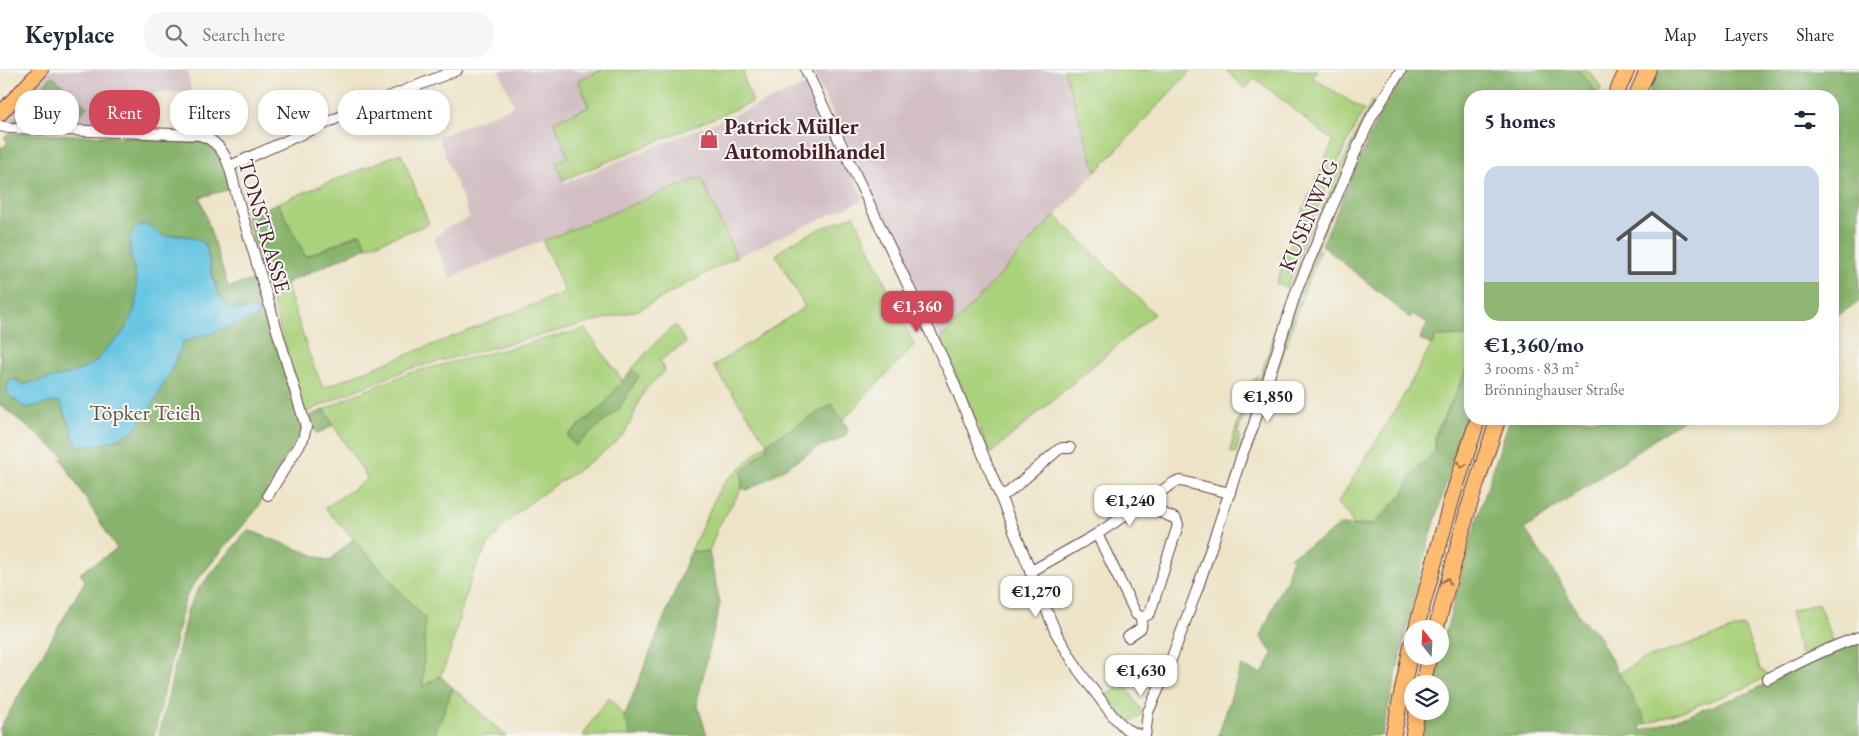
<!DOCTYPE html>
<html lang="en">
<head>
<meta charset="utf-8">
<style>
  body { margin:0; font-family:"EB Garamond",serif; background:#f6f6f7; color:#1f2937; height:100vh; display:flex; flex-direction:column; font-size:19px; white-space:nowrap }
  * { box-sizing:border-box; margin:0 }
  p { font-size:16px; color:#747a83 }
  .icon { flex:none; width:28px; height:28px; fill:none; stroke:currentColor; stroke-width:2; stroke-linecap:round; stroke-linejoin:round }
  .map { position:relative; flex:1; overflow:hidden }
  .sheet { position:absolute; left:1464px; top:20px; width:375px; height:335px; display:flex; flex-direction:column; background:#fff; border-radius:20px; box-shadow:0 2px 8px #0003 }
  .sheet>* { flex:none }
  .banner { position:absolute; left:15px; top:20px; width:475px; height:45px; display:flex; gap:10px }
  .needle { width:32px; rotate:342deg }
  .fabs { position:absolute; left:1404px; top:550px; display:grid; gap:10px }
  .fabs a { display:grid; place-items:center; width:45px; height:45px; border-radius:50%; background:#fff; box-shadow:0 2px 8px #0003; font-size:25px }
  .price { position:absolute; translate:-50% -42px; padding:0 11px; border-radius:10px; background:#fff; color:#222; font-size:16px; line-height:32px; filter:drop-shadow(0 1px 2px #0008) }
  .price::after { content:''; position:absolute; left:50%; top:30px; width:15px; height:11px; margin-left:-8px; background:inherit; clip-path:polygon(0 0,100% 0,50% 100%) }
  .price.current { background:#d1495b; color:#fff }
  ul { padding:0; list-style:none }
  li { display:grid; align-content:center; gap:10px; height:265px; padding:0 20px }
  li span { display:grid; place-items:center; height:155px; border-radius:15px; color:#555 }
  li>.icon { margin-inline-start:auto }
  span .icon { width:90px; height:90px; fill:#fffc; stroke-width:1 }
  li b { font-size:21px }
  h2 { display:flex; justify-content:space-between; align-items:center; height:60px; padding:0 20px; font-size:21px }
  .pill { padding:0 18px; border-radius:20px; background:#fff; box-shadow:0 2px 8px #0003; font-size:18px; line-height:45px }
  .pill.current { background:#d1495b; color:#fff }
  header { display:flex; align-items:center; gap:30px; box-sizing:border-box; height:70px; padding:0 25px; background:#fff; border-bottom:1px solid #e0e1e3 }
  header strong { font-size:24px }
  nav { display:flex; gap:28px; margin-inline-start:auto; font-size:18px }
  .search { width:350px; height:45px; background:#f6f6f7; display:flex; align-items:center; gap:12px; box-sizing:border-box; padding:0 18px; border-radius:20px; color:#747a83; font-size:19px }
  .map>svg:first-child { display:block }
  .industrial { fill:#d2bec3 }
  .green { fill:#aad17c; stroke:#7a7854 }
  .forest { fill:#87b36c; stroke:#68694c; fill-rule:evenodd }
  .water { fill:#64c4e2; stroke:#577286 }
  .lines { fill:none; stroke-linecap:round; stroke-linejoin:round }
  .stream { stroke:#64c4e2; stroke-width:2.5 }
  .minor-casing { stroke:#623d42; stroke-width:12 }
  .major-casing { stroke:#623d42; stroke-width:16 }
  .highway-casing { stroke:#623d42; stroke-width:17 }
  .minor { stroke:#fff; stroke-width:10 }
  .major { stroke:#fdbc70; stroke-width:14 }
  .highway { stroke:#fdbc70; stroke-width:15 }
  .oneway { stroke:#9b664a }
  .labels { text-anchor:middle; stroke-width:4; stroke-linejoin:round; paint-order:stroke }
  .poi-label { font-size:22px; font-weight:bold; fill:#4a1f2b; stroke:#f6f6f2; text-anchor:start }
  .street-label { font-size:22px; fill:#4a1f2b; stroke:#f6f6f2 }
  .park-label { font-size:22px; fill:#675443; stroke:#f6f6f2 }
</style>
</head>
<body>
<header>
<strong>Keyplace</strong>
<div class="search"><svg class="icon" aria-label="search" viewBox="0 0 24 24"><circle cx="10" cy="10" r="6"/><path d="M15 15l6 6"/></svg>Search here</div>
<nav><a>Map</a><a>Layers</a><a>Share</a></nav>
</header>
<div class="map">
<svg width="1859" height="666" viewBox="0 0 1859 666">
  <rect width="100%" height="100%" fill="#f6f6f2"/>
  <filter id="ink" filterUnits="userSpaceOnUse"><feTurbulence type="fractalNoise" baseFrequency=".02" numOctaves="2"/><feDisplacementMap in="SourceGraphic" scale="10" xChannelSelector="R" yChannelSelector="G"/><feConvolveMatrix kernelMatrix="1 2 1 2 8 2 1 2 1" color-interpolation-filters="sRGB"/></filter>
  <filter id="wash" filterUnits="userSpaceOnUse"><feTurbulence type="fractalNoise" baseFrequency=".0096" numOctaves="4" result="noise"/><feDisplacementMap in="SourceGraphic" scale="20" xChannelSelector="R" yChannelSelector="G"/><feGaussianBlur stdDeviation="1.12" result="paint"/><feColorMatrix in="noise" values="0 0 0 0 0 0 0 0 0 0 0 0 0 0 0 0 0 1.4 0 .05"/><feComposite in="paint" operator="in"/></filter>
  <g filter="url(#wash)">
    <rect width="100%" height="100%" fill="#ede4c7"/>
    <g class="industrial">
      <path d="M49 0H187L192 23 155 22 154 57 70 55 87 36 7 54 5 49Z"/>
      <path d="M499 0H602L578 10 589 37 568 87 556 92 565 113 807 15H810L863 128 861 131 736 187 700 107 450 208 434 168 446 158 470 148 438 67 514 36Z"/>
      <path d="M812 0H1064L1096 102 941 269Z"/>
    </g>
    <g class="green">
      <path d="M602 0H743L745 13 753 32 563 110 556 92 568 87 554 51 589 37 578 10Z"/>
      <path d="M1064 0H1191L1096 102Z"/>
      <path d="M1226 0H1318L1313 8 1364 40C1334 95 1308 159 1287 218L1276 214 1304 137 1333 71 1255 8 1245 19Z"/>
      <path d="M1578 0H1588L1601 17 1597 26 1592 16Z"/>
      <path d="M1372 31 1375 33 1263 314 1259 321 1256 320C1268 286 1278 250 1291 216 1315 153 1342 91 1372 31Z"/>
      <path d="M401 83 429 154 367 177 360 163 305 187 278 133Z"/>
      <path d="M701 107 736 187 639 240 409 299 351 322 305 343 270 224 286 213 309 284 323 318 565 222 543 171Z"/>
      <path d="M854 145 914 275 843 350 832 335 768 376 766 379 742 402V418L718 457 709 482 691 481 717 424 724 413 767 373 713 296 805 237 776 185C792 168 832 155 854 145Z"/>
      <path d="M1055 145 1154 244 990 384 941 269Z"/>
      <path d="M1320 180 1303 225 1266 334 1263 333 1299 225 1316 182Z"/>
      <path d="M675 255 686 273 660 290 665 301C659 307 649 314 644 322 635 337 632 357 619 369 576 408 515 430 484 482 464 515 460 554 447 590 445 595 443 603 439 607 435 611 428 614 423 616L392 511 325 438 368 409 333 355 325 339 352 326 409 303 585 259 623 311 603 335 567 366 639 306 632 299 657 271Z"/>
      <path d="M1470 266V294L1435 365V382L1416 401 1405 422 1374 454 1353 455 1348 443 1337 434 1396 339 1436 267Z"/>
      <path d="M1258 305 1237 364 1240 365 1236 384 1230 382 1234 364 1252 312Z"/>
      <path d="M1818 533 1834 574 1806 585 1800 584 1790 542Z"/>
      <path d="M1744 556 1760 599 1768 605 1774 603 1745 618 1647 654 1619 603 1641 590Z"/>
      <path d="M1125 614 1143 644C1136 649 1130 654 1122 648L1105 625Z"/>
      <path d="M453 618 506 666H434Z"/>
      <path d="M609 627C617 637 632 653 629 666H583L595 646Z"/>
    </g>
    <g class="forest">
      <path d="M1407 0H1578L1592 16 1596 26H1470V266L1436 267 1431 275 1420 269 1428 253 1412 244 1410 248 1322 175 1377 49Z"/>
      <path d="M1659 0H1859V232L1833 248 1832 26H1647Z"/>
      <path d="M52 6 87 37 70 55 11 54Z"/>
      <path d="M10 63 198 69C223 80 224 95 231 119L200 127 228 217 257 209 301 356 302 362 281 394 257 439 193 515 185 529 154 666H0V658L85 511 80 503 117 479 61 389 65 387 0 335V76L3 78 8 72 4 68ZM144 154C153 156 157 165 165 166 170 167 169 166 173 165 183 165 198 168 205 174 212 192 213 237 238 240 243 241 249 239 254 239L255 248 183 272C175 296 143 358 120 368 108 374 91 374 78 376L60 332H55L27 338 8 325 7 315 10 310 16 309 23 315C44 309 75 306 93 294 98 290 102 284 106 279 110 274 116 271 120 266 128 258 134 243 136 232 137 224 137 216 136 209 134 191 119 163 144 154Z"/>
      <path d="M278 133 306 187 360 163 367 177 286 213 270 224 246 146Z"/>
      <path d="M1470 294V340L1454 386 1418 509 1382 666H1218L1241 596 1262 604 1273 584 1261 567 1280 520 1287 510 1290 493 1293 489 1290 487 1321 469 1340 455 1364 456 1374 454 1405 422C1404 410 1426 390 1435 382V364L1436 365Z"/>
      <path d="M632 299 639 306 619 339 575 376 567 366 603 335Z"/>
      <path d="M832 334 848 358C849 370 830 372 821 376 796 390 773 408 747 420L742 418V402L766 379 767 373Z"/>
      <path d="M325 339 333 355 317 364 308 347Z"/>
      <path d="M1510 349H1684L1525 459 1563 517 1581 549 1596 562 1647 654 1640 656 1642 661 1746 624 1839 577 1859 571V666H1423L1428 641H1440V614H1434C1453 524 1480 436 1510 349Z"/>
      <path d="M248 460 329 491 353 469 425 548 423 616 440 606 453 618 434 666H159L188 538 199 518Z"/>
      <path d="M691 481 709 482 720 533 697 633 707 666H629L630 661 624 647Z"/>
    </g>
    <path class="water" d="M144 154C153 156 157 165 165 166 170 167 169 166 173 165 183 165 198 168 205 174 212 194 210 228 233 239 241 242 249 237 257 240L258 246 255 248 183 272C174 296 151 343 133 360 121 370 93 378 78 376L60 332H55L26 338 8 325 7 315 13 309 23 315C44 309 76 305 93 294 98 290 102 284 106 279 110 274 116 271 120 266 128 258 134 243 136 232 137 224 137 216 136 208 134 191 119 162 144 154Z"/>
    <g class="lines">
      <g class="stream">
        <path d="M1791 663 1811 666"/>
        <path d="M1781 666 1785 665"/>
      </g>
    </g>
  </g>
  <g filter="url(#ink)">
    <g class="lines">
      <g class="minor-casing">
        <g id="minor">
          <path d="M806 0 951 306 1056 563 1079 601 1113 646 1126 659 1141 666"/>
          <path d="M0 56 9 58 200 65C228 74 231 102 237 127L306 357 303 369 268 425"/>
          <path d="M230 96 353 41 457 0"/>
          <path d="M1001 426 1009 422 1058 380 1062 378H1070"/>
          <path d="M1097 464 1136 544C1140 548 1146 547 1150 543L1178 455 1176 449 1153 439 1147 431"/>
          <path d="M1030 502 1097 464 1175 412 1181 411 1230 423"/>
          <path d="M1128 567 1141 558 1142 547"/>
          <path d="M1767 609C1797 593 1827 578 1859 567"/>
          <path d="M1145 666 1148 642 1168 598 1198 517 1242 385 1252 360 1296 222 1358 76 1372 46 1401 0"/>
        </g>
      </g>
      <g class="major-casing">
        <path id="major" d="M0 44 41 0"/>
      </g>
      <g class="highway-casing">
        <g id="highway">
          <path d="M1615 26 1627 0"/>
          <path d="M1636 26 1648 0"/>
          <path d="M1416 559 1452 428 1478 349"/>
          <path d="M1436 559 1468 439 1498 349"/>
          <path d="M1423 614 1429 586"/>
          <path d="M1393 666 1412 573"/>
          <path d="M1413 666 1417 641"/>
        </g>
      </g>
      <use href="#minor" class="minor"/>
      <use href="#major" class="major"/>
      <use href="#highway" class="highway"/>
    </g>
    <defs><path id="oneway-chevron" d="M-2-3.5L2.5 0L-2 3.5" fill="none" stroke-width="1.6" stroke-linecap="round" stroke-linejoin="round" transform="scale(1.25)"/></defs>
    <g class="oneway">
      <use href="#oneway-chevron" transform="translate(1462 395) rotate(107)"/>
      <use href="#oneway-chevron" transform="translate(1447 511) rotate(-75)"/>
    </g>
  </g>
  <defs>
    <g id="shop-bare" transform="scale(1.5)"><path d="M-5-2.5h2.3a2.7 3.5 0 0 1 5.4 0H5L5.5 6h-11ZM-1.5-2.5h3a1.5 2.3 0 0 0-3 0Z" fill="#d1495b" stroke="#f6f6f2" stroke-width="2.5" paint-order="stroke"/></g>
  </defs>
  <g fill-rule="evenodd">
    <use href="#shop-bare" x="709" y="69"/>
  </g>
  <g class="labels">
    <g class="poi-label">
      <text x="724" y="64">Patrick Müller<tspan x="724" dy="25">Automobilhandel</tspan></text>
    </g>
    <g class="street-label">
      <text transform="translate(1308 145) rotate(-67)" y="8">KUSENWEG</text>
      <text transform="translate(265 156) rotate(74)" y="8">TONSTRASSE</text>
    </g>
    <g class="park-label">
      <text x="145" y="350">Töpker Teich</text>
    </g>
  </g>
</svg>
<div class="fabs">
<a><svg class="needle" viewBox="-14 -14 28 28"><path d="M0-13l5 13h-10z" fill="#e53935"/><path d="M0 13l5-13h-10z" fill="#747a83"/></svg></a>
<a><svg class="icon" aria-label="layers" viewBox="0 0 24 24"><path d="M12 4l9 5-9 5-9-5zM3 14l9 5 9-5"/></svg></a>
</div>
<b class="price current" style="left:917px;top:263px">€1,360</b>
<b class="price" style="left:1268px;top:353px">€1,850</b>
<b class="price" style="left:1130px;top:457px">€1,240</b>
<b class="price" style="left:1036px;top:548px">€1,270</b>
<b class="price" style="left:1141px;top:627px">€1,630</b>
<div class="banner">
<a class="pill">Buy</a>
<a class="pill current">Rent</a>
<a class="pill">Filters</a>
<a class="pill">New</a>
<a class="pill">Apartment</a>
</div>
<section class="sheet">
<h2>5 homes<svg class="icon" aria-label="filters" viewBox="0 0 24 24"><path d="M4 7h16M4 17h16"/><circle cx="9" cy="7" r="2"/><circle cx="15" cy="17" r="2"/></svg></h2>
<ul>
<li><span style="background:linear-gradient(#c9d6e8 75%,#8fb573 0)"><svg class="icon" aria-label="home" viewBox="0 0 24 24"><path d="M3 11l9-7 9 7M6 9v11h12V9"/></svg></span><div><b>€1,360/mo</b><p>3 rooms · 83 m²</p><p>Brönninghauser Straße</p></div></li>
</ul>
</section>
</div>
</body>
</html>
